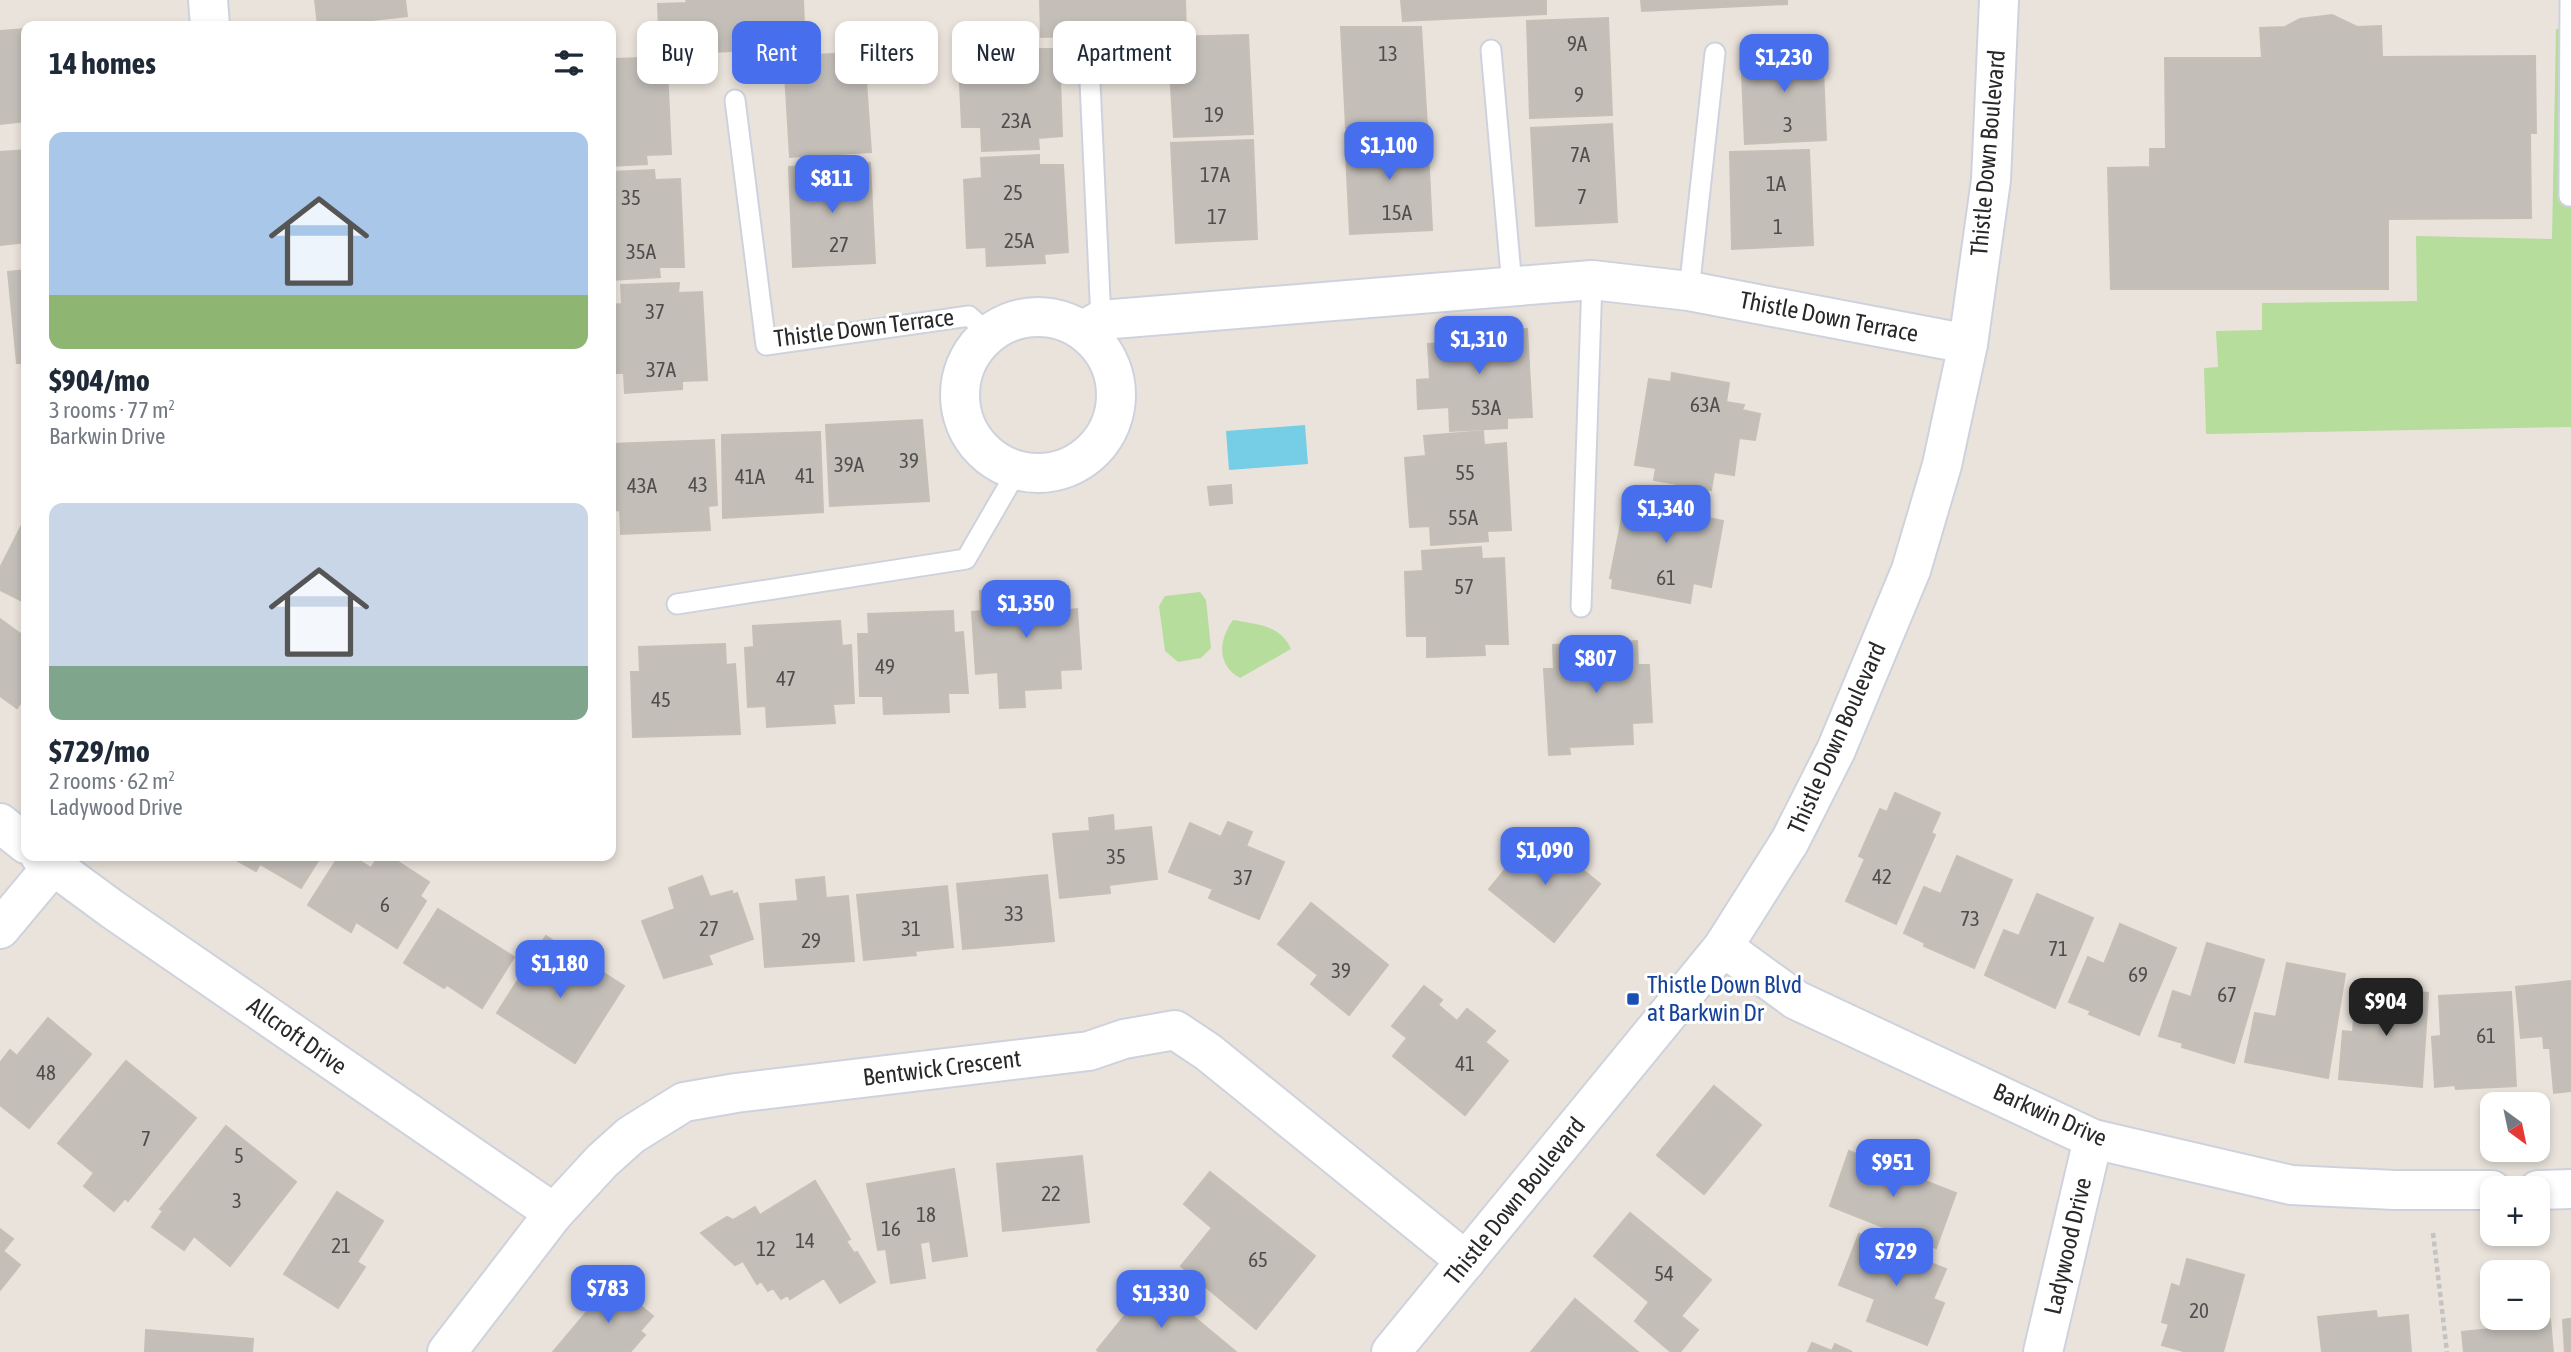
<!DOCTYPE html>
<html lang="en">
<head>
<meta charset="utf-8">
<style>
  body { margin:0; font-family:"Asap Condensed",sans-serif; background:#f2f2f3; color:#1f2937; height:100vh; display:flex; flex-direction:column; font-size:26px; white-space:nowrap }
  * { box-sizing:border-box; margin:0 }
  p { font-size:23px; color:#747a83 }
  .icon { flex:none; width:38px; height:38px; fill:none; stroke:currentColor; stroke-width:2; stroke-linecap:round; stroke-linejoin:round }
  .map { position:relative; flex:1; overflow:hidden }
  .sheet { position:absolute; left:21px; top:21px; width:595px; height:840px; display:flex; flex-direction:column; background:#fff; border-radius:14px; box-shadow:0 4px 10px #0003 }
  .sheet>* { flex:none }
  .banner { position:absolute; left:637px; top:21px; width:665px; height:63px; display:flex; gap:14px }
  .needle { width:46px; rotate:147deg }
  .tools { position:absolute; left:2480px; top:1092px; display:grid; gap:14px }
  .tools a { display:grid; place-items:center; width:70px; height:70px; border-radius:14px; background:#fff; box-shadow:0 4px 10px #0003; font-size:35px }
  .price { position:absolute; translate:-50% -60px; padding:0 16px; border-radius:14px; background:#476eed; color:#fff; font-size:23px; line-height:46px; filter:drop-shadow(0 2px 4px #0008) }
  .price::after { content:''; position:absolute; left:50%; top:42px; width:21px; height:16px; margin-left:-10px; background:inherit; clip-path:polygon(0 0,100% 0,50% 100%) }
  .price.active { background:#222; color:#fff }
  ul { padding:0; list-style:none }
  li { display:grid; align-content:center; gap:14px; height:371px; padding:0 28px }
  li span { display:grid; place-items:center; height:217px; border-radius:14px; color:#555 }
  li>.icon { margin-inline-start:auto }
  span .icon { width:126px; height:126px; fill:#fffc; stroke-width:1 }
  li b { font-size:30px }
  h2 { display:flex; justify-content:space-between; align-items:center; height:84px; padding:0 28px; font-size:30px }
  .chip { padding:0 24px; border-radius:14px; background:#fff; box-shadow:0 4px 10px #0003; font-size:24px; line-height:63px }
  .chip.active { background:#476eed; color:#fff }
  .map>svg:first-child { display:block }
  .green { fill:#b6dd9c }
  .water { fill:#76cee6 }
  .building { fill:#c3beb8; stroke:#c6bfb6; stroke-width:2 }
  .lines { fill:none; stroke-linecap:round; stroke-linejoin:round }
  .service-casing { stroke:#ced2dd; stroke-width:23 }
  .minor-casing { stroke:#ced2dd; stroke-width:42 }
  .path { stroke:#c3c3c3; stroke-width:4.5; stroke-dasharray:5 3.5; stroke-linecap:butt }
  .service { stroke:#fff; stroke-width:19 }
  .minor { stroke:#fff; stroke-width:38 }
  .transit-dot { fill:#1a4fb4; stroke:#fff; stroke-width:2.5 }
  .labels { text-anchor:middle; stroke-width:6; stroke-linejoin:round; paint-order:stroke }
  .number-label { font-size:21px; fill:#504e4d }
  .street-label { font-size:24px; fill:#292929; stroke:#fff }
  .transit-label { font-size:24px; fill:#164399; stroke:#fff; text-anchor:start }
</style>
</head>
<body>
<div class="map">
<svg width="2571" height="1352" viewBox="0 0 2571 1352">
  <rect width="100%" height="100%" fill="#eae3dc"/>
  <g class="green">
    <path d="M2571 28V427L2206 434 2204 368 2218 367 2216 331 2262 330V303L2417 301 2416 236 2552 239 2556 29Z"/>
    <path d="M1200 592 1206 600 1211 648 1201 658 1178 662 1165 651 1159 606 1165 596Z"/>
    <path d="M1233 620C1256 624 1281 625 1291 649L1240 678C1216 665 1219 639 1233 620Z"/>
  </g>
  <path class="water" d="M1305 425 1308 464 1229 470 1226 431Z"/>
  <g class="building">
    <path d="M315 0H405L407 16 318 26Z"/>
    <path d="M686 0H803L805 48 660 54 658 4 687 3Z"/>
    <path d="M1040 0H1185L1186 32 1041 37Z"/>
    <path d="M1401 0H1546V14L1403 21Z"/>
    <path d="M1641 0H1787V4L1642 11Z"/>
    <path d="M2332 15 2357 27 2381 26 2382 57 2535 56 2536 133H2530L2531 218 2388 219V289H2111L2108 168 2150 167V149H2166L2165 58H2262L2260 28 2285 27 2300 19Z"/>
    <path d="M1608 18 1612 115 1530 118 1527 21Z"/>
    <path d="M1341 27H1421L1427 126 1346 128Z"/>
    <path d="M26 29V121L0 124V31Z"/>
    <path d="M1248 35 1253 134 1174 137 1168 37Z"/>
    <path d="M1032 41V49H1059L1062 136 1038 138 1039 149 982 151 981 127H962L959 64 977 63 976 43Z"/>
    <path d="M1822 44 1826 140 1745 144 1741 50Z"/>
    <path d="M864 52 871 152 790 157 784 57Z"/>
    <path d="M643 58V68L667 67 671 154 646 155 647 164 611 166V59Z"/>
    <path d="M1612 124 1617 222 1536 226 1531 128Z"/>
    <path d="M1427 130 1432 230 1350 234 1345 134Z"/>
    <path d="M1253 140 1257 239 1176 243 1171 143Z"/>
    <path d="M26 150V242L0 245V152Z"/>
    <path d="M1809 150 1813 245 1732 249 1730 152Z"/>
    <path d="M1039 155V165H1063L1068 252 1044 254 1045 263 987 266 986 247 967 248 964 180 982 178 981 158Z"/>
    <path d="M870 163 875 263 793 267 789 167Z"/>
    <path d="M654 170 655 180 680 179 684 267H659L660 277 611 280V172Z"/>
    <path d="M26 270V363H17L8 272Z"/>
    <path d="M679 283 678 293 702 292 707 380 682 381V389L625 393 624 373H611V305L622 304 621 285Z"/>
    <path d="M1501 320V331L1527 329 1532 417 1507 418V428L1450 431 1449 407 1418 409 1417 380 1430 379 1428 344 1447 343 1446 323Z"/>
    <path d="M1672 373 1729 383 1726 402 1744 405 1742 410 1760 414 1755 440 1739 438 1734 475 1714 472 1711 490 1654 480 1656 468 1635 465 1649 379 1671 382Z"/>
    <path d="M922 420 929 501 830 506 826 425Z"/>
    <path d="M1483 431 1484 445 1506 443 1511 530 1487 531 1488 541 1431 545 1430 526 1410 527 1405 458 1426 456 1424 436Z"/>
    <path d="M820 432 823 512 723 518 722 435Z"/>
    <path d="M714 440 717 505 708 506 710 530 621 534 620 510 611 511V444Z"/>
    <path d="M1231 485 1232 503 1210 505 1208 487Z"/>
    <path d="M1652 486 1709 497 1705 517 1723 521 1711 587 1693 583 1690 603 1612 588 1613 579 1610 578 1627 493 1651 497Z"/>
    <path d="M26 517V603L0 590V568Z"/>
    <path d="M1481 547 1482 559 1504 558 1508 644H1484L1485 655 1427 657V636H1407L1405 572 1423 571 1422 551Z"/>
    <path d="M1068 586 1069 610 1077 609 1081 669 1060 670 1061 688 1024 690 1025 707 1000 708 998 672 976 674 972 612 981 611 980 591Z"/>
    <path d="M953 611 954 633 963 632 968 693H948L949 712 884 714 883 696H860L858 634H869L868 614Z"/>
    <path d="M0 619 26 638V695L17 708 0 696Z"/>
    <path d="M840 621 842 646 851 645 854 703 833 704 835 723 767 727 766 706 748 707 745 648 754 647 753 626Z"/>
    <path d="M1637 641 1638 665H1649L1652 722 1632 723 1633 744 1569 747 1570 754 1549 755 1544 669H1554L1553 645Z"/>
    <path d="M725 644 726 665 735 664 740 734 633 737 631 672H640L639 647Z"/>
    <path d="M1895 793 1940 813 1931 833 1935 835 1896 924 1846 901 1865 859 1859 856 1880 809 1887 812Z"/>
    <path d="M1113 815 1114 831 1151 827 1157 879 1109 885 1110 893 1060 898 1053 834 1090 831 1089 818Z"/>
    <path d="M1228 822 1252 832 1246 846 1284 862 1259 919 1209 898 1213 889 1169 872 1190 823 1221 837Z"/>
    <path d="M1536 832 1600 884 1554 942 1489 889Z"/>
    <path d="M229 856H321L301 888 260 864 256 871Z"/>
    <path d="M339 856H352L371 868 379 856H389L429 882 420 896 426 901 397 948 356 922 351 932 308 905Z"/>
    <path d="M1957 856 2012 880 1974 968 1924 946 1925 943 1904 933 1924 887 1941 894Z"/>
    <path d="M1047 875 1054 941 963 949 957 884Z"/>
    <path d="M702 876 710 897 732 891 733 895 737 893 753 939 708 955 712 964 664 978 642 921 675 909 669 888Z"/>
    <path d="M824 877 826 898 848 896 854 961 765 967 760 904 798 901 796 880Z"/>
    <path d="M947 886 953 947 915 951 916 955 864 960 857 895Z"/>
    <path d="M2037 894 2093 918 2055 1008 1985 975 2004 930 2019 936Z"/>
    <path d="M1311 903 1388 965 1349 1015 1311 984 1318 975 1278 944Z"/>
    <path d="M438 909 514 957 482 1008 447 985 444 988 404 963Z"/>
    <path d="M2120 924 2176 948 2139 1035 2089 1014 2091 1011 2069 1002 2088 957 2104 964Z"/>
    <path d="M546 936 624 986 575 1063 497 1013Z"/>
    <path d="M2207 943 2264 960 2234 1063 2182 1047 2183 1043 2159 1036 2173 991 2191 997Z"/>
    <path d="M2287 963 2345 974 2328 1078 2245 1062 2255 1013 2276 1017Z"/>
    <path d="M2571 981V1091L2554 1093 2550 1048H2544L2543 1036 2521 1038 2516 987Z"/>
    <path d="M1424 986 1442 1000 1438 1005 1457 1021 1467 1009 1495 1031 1485 1042 1508 1061 1465 1115 1393 1056 1407 1038 1392 1026Z"/>
    <path d="M2356 987 2428 993 2422 1087 2339 1079 2343 1031 2353 1032Z"/>
    <path d="M2511 992 2516 1086 2456 1089 2455 1085 2435 1087 2432 1037 2441 1036 2439 996Z"/>
    <path d="M48 1018 91 1054 29 1128 0 1105V1063L10 1050 17 1056Z"/>
    <path d="M126 1061 196 1118 128 1201 125 1198 114 1211 84 1186 94 1173 58 1143Z"/>
    <path d="M1714 1086 1761 1125 1704 1194 1657 1155Z"/>
    <path d="M226 1126 296 1182 230 1266 194 1236 184 1250 152 1227 163 1211 160 1209Z"/>
    <path d="M1849 1151 1956 1193 1936 1248 1830 1206Z"/>
    <path d="M1082 1156 1089 1222 1003 1231 997 1164Z"/>
    <path d="M954 1169 967 1256 933 1261 930 1241 920 1243 925 1278 891 1283 886 1249 878 1250 867 1184Z"/>
    <path d="M1210 1172 1315 1256 1256 1329 1181 1266 1212 1228 1184 1204Z"/>
    <path d="M815 1181 850 1239 846 1241 854 1253 857 1252 875 1282 840 1303 824 1278 790 1299 788 1295 781 1299 773 1288 768 1291 761 1281 757 1284 743 1261 735 1265 701 1233 727 1217 733 1220 755 1207 760 1215Z"/>
    <path d="M337 1192 383 1221 357 1262 365 1267 338 1308 284 1274Z"/>
    <path d="M1630 1213 1711 1280 1681 1316 1698 1330 1680 1352H1671L1635 1321 1649 1302 1594 1256Z"/>
    <path d="M0 1229 13 1239 3 1251 20 1265 0 1290Z"/>
    <path d="M1859 1234 1946 1269 1933 1299 1944 1303 1927 1345 1867 1321 1875 1299 1839 1285Z"/>
    <path d="M2187 1259 2244 1275 2223 1352H2187L2162 1345 2169 1324 2162 1322 2172 1284 2180 1287Z"/>
    <path d="M612 1282 653 1316 640 1331 645 1335 630 1352H553Z"/>
    <path d="M1148 1287 1161 1298 1165 1293 1236 1352H1100L1097 1350Z"/>
    <path d="M1575 1299 1638 1352H1531Z"/>
    <path d="M2376 1311 2377 1318 2408 1315 2411 1352H2322L2318 1317Z"/>
    <path d="M2550 1319 2553 1352H2464L2462 1332 2492 1329V1324Z"/>
    <path d="M2568 1319H2571V1352H2565L2563 1320Z"/>
    <path d="M146 1330 253 1339 252 1352H145Z"/>
    <path d="M1812 1343 1832 1351 1835 1344 1852 1352H1808Z"/>
  </g>
  <g class="lines">
    <g class="service-casing">
      <g id="service">
        <path d="M1491 50 1512 286"/>
        <path d="M1089 61 1101 320"/>
        <path d="M735 100 766 345 969 316 989 334"/>
        <path d="M2569 196 2570 0"/>
        <path d="M1689 291 1715 53"/>
        <path d="M677 604 966 559 1017 471"/>
        <path d="M1581 607 1592 280"/>
      </g>
    </g>
    <g class="minor-casing">
      <g id="minor">
        <path d="M208 0 210 26"/>
        <circle cx="1038" cy="395" r="78"/>
        <path d="M1083 330 1101 320 1592 280 1689 291 1968 344"/>
        <path d="M0 823 26 844"/>
        <path d="M40 856 112 909 554 1213"/>
        <path d="M0 929 61 856"/>
        <path d="M1723 947 1796 1000 2093 1139 2291 1185 2395 1190H2492"/>
        <path d="M2538 1190 2571 1189"/>
        <path d="M447 1352 554 1213 602 1161 631 1135 684 1102 736 1093 1089 1051 1124 1039 1175 1030 1208 1052 1466 1261"/>
        <path d="M1391 1352 1723 947 1790 841 1836 750 1911 570 1942 465 1968 344 1991 180 1999 0"/>
        <path d="M2043 1352 2093 1139"/>
      </g>
    </g>
    <path class="path" d="M2433 1233 2447 1352"/>
    <use href="#service" class="service"/>
    <use href="#minor" class="minor"/>
  </g>
  <rect class="transit-dot" x="1626" y="992" width="14" height="14" rx="3.5"/>
  <g class="labels">
    <g class="number-label">
      <text x="1577" y="51">9A</text>
      <text x="1388" y="61">13</text>
      <text x="1579" y="102">9</text>
      <text x="1214" y="122">19</text>
      <text x="1016" y="128">23A</text>
      <text x="1788" y="132">3</text>
      <text x="1580" y="162">7A</text>
      <text x="1215" y="182">17A</text>
      <text x="1776" y="191">1A</text>
      <text x="1013" y="200">25</text>
      <text x="1582" y="204">7</text>
      <text x="631" y="205">35</text>
      <text x="1397" y="220">15A</text>
      <text x="1217" y="224">17</text>
      <text x="1778" y="234">1</text>
      <text x="1019" y="248">25A</text>
      <text x="839" y="252">27</text>
      <text x="641" y="259">35A</text>
      <text x="655" y="319">37</text>
      <text x="661" y="377">37A</text>
      <text x="1705" y="412">63A</text>
      <text x="1486" y="415">53A</text>
      <text x="909" y="468">39</text>
      <text x="849" y="472">39A</text>
      <text x="1465" y="480">55</text>
      <text x="805" y="483">41</text>
      <text x="750" y="484">41A</text>
      <text x="698" y="492">43</text>
      <text x="642" y="493">43A</text>
      <text x="1463" y="525">55A</text>
      <text x="1666" y="585">61</text>
      <text x="1464" y="594">57</text>
      <text x="885" y="674">49</text>
      <text x="786" y="686">47</text>
      <text x="661" y="707">45</text>
      <text x="1116" y="864">35</text>
      <text x="1882" y="884">42</text>
      <text x="1243" y="885">37</text>
      <text x="385" y="912">6</text>
      <text x="1014" y="921">33</text>
      <text x="1970" y="926">73</text>
      <text x="709" y="936">27</text>
      <text x="911" y="936">31</text>
      <text x="811" y="948">29</text>
      <text x="2058" y="956">71</text>
      <text x="1341" y="978">39</text>
      <text x="2138" y="982">69</text>
      <text x="2227" y="1002">67</text>
      <text x="2486" y="1043">61</text>
      <text x="1465" y="1071">41</text>
      <text x="46" y="1080">48</text>
      <text x="146" y="1146">7</text>
      <text x="239" y="1163">5</text>
      <text x="1051" y="1201">22</text>
      <text x="237" y="1208">3</text>
      <text x="926" y="1222">18</text>
      <text x="891" y="1236">16</text>
      <text x="805" y="1248">14</text>
      <text x="341" y="1253">21</text>
      <text x="766" y="1256">12</text>
      <text x="1258" y="1267">65</text>
      <text x="1664" y="1281">54</text>
      <text x="2199" y="1318">20</text>
    </g>
    <g class="street-label">
      <text transform="translate(1988 153) rotate(-85)" y="8">Thistle Down Boulevard</text>
      <text transform="translate(1829 317) rotate(11)" y="8">Thistle Down Terrace</text>
      <text transform="translate(864 328) rotate(-7)" y="8">Thistle Down Terrace</text>
      <text transform="translate(1837 738) rotate(-66)" y="8">Thistle Down Boulevard</text>
      <text transform="translate(297 1036) rotate(35)" y="8">Allcroft Drive</text>
      <text transform="translate(942 1068) rotate(-7)" y="8">Bentwick Crescent</text>
      <text transform="translate(2050 1115) rotate(24)" y="8">Barkwin Drive</text>
      <text transform="translate(1515 1201) rotate(-51)" y="8">Thistle Down Boulevard</text>
      <text transform="translate(2068 1246) rotate(-77)" y="8">Ladywood Drive</text>
    </g>
    <g class="transit-label">
      <text x="1647" y="993">Thistle Down Blvd<tspan x="1647" dy="28">at Barkwin Dr</tspan></text>
    </g>
  </g>
</svg>
<div class="tools">
<a><svg class="needle" viewBox="-14 -14 28 28"><path d="M0-13l5 13h-10z" fill="#e53935"/><path d="M0 13l5-13h-10z" fill="#747a83"/></svg></a>
<a>+</a>
<a>−</a>
</div>
<b class="price" style="left:1784px;top:94px">$1,230</b>
<b class="price" style="left:1389px;top:182px">$1,100</b>
<b class="price" style="left:832px;top:215px">$811</b>
<b class="price" style="left:1479px;top:376px">$1,310</b>
<b class="price" style="left:1666px;top:545px">$1,340</b>
<b class="price" style="left:1026px;top:640px">$1,350</b>
<b class="price" style="left:1596px;top:695px">$807</b>
<b class="price" style="left:1545px;top:887px">$1,090</b>
<b class="price" style="left:560px;top:1000px">$1,180</b>
<b class="price active" style="left:2386px;top:1038px">$904</b>
<b class="price" style="left:1893px;top:1199px">$951</b>
<b class="price" style="left:1896px;top:1288px">$729</b>
<b class="price" style="left:608px;top:1325px">$783</b>
<b class="price" style="left:1161px;top:1330px">$1,330</b>
<div class="banner">
<a class="chip">Buy</a>
<a class="chip active">Rent</a>
<a class="chip">Filters</a>
<a class="chip">New</a>
<a class="chip">Apartment</a>
</div>
<section class="sheet">
<h2>14 homes<svg class="icon" aria-label="filters" viewBox="0 0 24 24"><path d="M4 7h16M4 17h16"/><circle cx="9" cy="7" r="2"/><circle cx="15" cy="17" r="2"/></svg></h2>
<ul>
<li><span style="background:linear-gradient(#a9c7e8 75%,#8fb573 0)"><svg class="icon" aria-label="home" viewBox="0 0 24 24"><path d="M3 11l9-7 9 7M6 9v11h12V9"/></svg></span><div><b>$904/mo</b><p>3 rooms · 77 m²</p><p>Barkwin Drive</p></div></li>
<li><span style="background:linear-gradient(#c9d6e8 75%,#7fa58c 0)"><svg class="icon" aria-label="home" viewBox="0 0 24 24"><path d="M3 11l9-7 9 7M6 9v11h12V9"/></svg></span><div><b>$729/mo</b><p>2 rooms · 62 m²</p><p>Ladywood Drive</p></div></li>
</ul>
</section>
</div>
</body>
</html>
